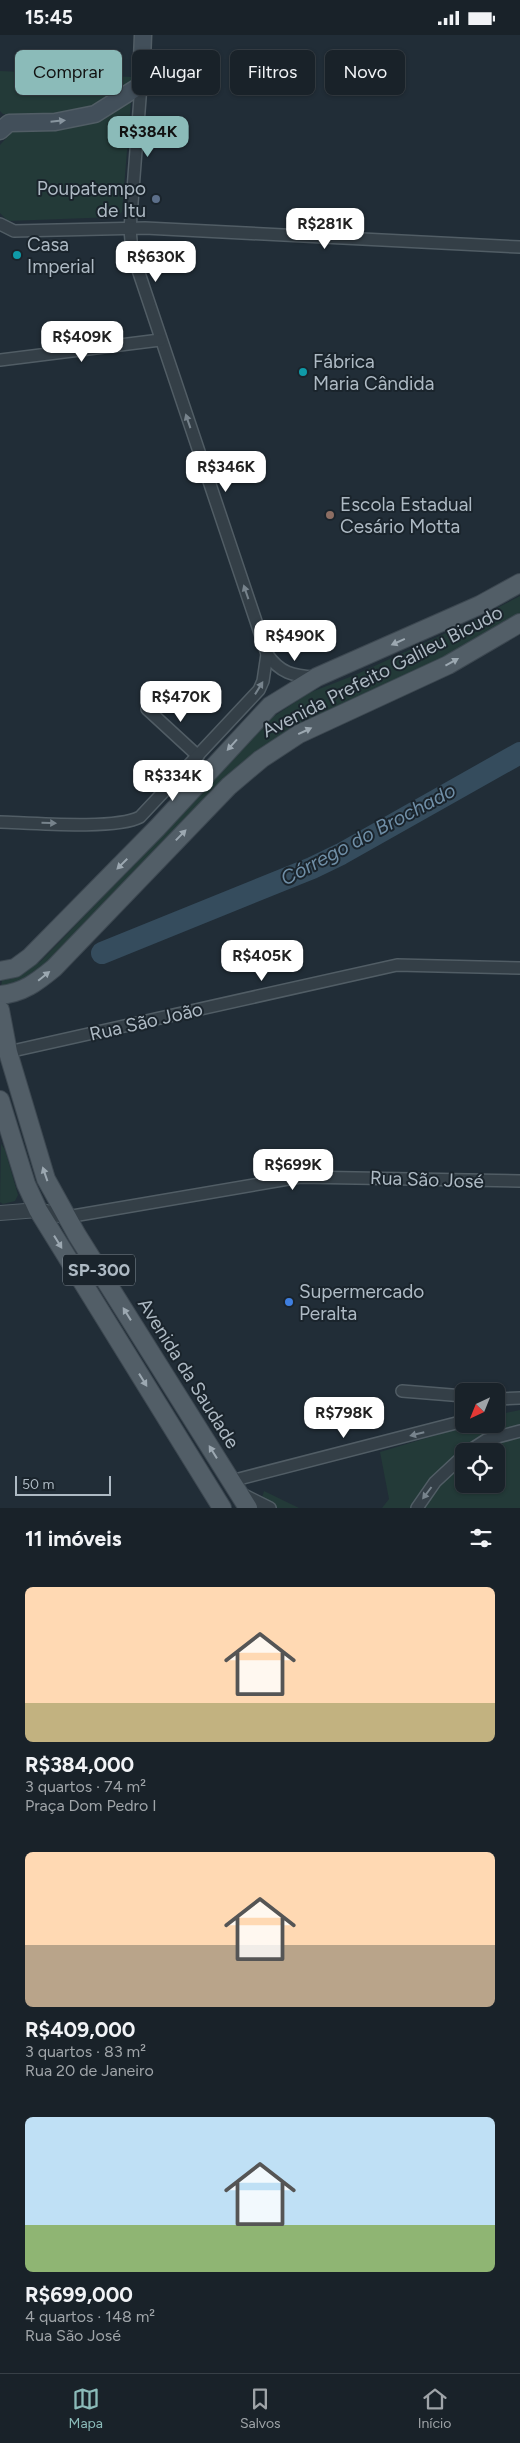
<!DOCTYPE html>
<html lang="pt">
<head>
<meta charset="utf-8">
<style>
  body { margin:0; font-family:Figtree,sans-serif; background:#222a31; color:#f1f3f6; height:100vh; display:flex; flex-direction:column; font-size:19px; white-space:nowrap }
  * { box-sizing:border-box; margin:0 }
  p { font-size:16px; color:#9fa4a8 }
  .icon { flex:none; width:28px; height:28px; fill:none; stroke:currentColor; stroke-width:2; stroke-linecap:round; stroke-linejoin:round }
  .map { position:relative; height:1473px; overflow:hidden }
  .drawer { display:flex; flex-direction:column; background:#192229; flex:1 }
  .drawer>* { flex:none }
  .top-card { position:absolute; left:15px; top:15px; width:490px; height:45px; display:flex; gap:10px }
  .needle { width:32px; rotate:223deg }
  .fabs { position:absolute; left:455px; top:1348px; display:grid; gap:10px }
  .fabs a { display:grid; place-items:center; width:50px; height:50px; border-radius:8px; background:#192229; box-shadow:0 1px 4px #0004,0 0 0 1px #373f46; font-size:25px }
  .scale { position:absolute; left:15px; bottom:12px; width:96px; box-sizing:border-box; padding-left:5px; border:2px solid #aebac4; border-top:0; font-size:14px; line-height:18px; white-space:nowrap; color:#aebac4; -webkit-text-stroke:4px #1a242c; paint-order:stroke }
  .price { position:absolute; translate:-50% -42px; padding:0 11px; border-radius:10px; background:#fff; color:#222; font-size:16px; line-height:32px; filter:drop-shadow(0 1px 2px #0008) }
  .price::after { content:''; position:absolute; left:50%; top:30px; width:15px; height:11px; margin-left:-8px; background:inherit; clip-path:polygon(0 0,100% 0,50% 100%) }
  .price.on { background:#8bbbb9; color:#111 }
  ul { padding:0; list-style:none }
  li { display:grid; align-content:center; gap:10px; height:265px; padding:0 25px }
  li span { display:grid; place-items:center; height:155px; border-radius:8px; color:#555 }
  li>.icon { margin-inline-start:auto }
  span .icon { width:90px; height:90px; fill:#fffc; stroke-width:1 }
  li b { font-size:21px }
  h2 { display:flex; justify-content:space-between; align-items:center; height:60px; padding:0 25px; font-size:21px }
  .pill { padding:0 18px; border-radius:8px; background:#192229; box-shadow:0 1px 4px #0004,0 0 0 1px #373f46; font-size:18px; line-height:45px }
  .pill.on { background:#8bbbb9; color:#111 }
  .status { display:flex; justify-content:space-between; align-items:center; height:35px; padding:0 25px; background:#192229; direction:ltr }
  .status svg { height:14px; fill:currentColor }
  .menu { display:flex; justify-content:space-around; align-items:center; height:70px; border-top:1px solid #373f46; background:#192229; font-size:14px; color:#9fa4a8 }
  .menu a { display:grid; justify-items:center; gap:2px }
  .menu .on { color:#8bbbb9 }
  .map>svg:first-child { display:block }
  .green { fill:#233a38; fill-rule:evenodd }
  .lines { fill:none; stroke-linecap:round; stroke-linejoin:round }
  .river { stroke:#354c5d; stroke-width:22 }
  .minor-casing { stroke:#515d65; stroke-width:14 }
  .tertiary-casing { stroke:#515d65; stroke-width:16 }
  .secondary-casing { stroke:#515d65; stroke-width:19 }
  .primary-casing { stroke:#3d4851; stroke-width:20 }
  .minor { stroke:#343f47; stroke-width:11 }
  .tertiary { stroke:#343f47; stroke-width:14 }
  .secondary { stroke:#424f5a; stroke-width:16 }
  .primary { stroke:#525e67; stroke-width:18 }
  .oneway { fill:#88959f }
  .oneway2 { fill:#77838c }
  .oneway3 { fill:#9ca8b1 }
  .service-dot { fill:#5c6f8a; stroke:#1a242c; stroke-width:2 }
  .culture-dot { fill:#0f9aa8; stroke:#1a242c; stroke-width:2 }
  .education-dot { fill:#8d6e63; stroke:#1a242c; stroke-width:2 }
  .shop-dot { fill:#3f7fe0; stroke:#1a242c; stroke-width:2 }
  .labels { text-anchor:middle; stroke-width:4; stroke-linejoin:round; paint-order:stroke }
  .shield { fill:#1a242c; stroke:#828d96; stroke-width:1 }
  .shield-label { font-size:18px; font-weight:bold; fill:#aebac4 }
  .poi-label { font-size:19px; fill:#aebac4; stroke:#1a242c; text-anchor:start }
  .street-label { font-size:19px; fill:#aebac4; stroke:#1a242c }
  .water-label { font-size:20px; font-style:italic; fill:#708fa7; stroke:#1a242c }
</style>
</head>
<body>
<div class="status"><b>15:45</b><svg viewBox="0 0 49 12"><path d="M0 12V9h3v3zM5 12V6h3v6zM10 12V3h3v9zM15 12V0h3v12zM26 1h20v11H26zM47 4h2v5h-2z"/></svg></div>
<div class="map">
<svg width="520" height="1473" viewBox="0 0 520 1473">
  <rect width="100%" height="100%" fill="#212d37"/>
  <g class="green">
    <path d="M0 36 133 42 122 177 116 182 8 186 0 178V110L11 98V80L3 79 0 76Z"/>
    <path d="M520 561V582L419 636 298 691 254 718 216 753 34 941 1 953 2 945 23 938 41 926 164 799 244 710 273 682 309 658 355 640 470 587Z"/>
    <path d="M1 1109 5 1115 18 1160 15 1166 3 1169 0 1167Z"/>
    <path d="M520 1375V1473H382L389 1464 380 1417 473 1389H496V1380ZM464 1416H496V1449H464Z"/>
    <path d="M264 1456 299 1473H259Z"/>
  </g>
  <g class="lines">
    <path class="river" d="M102 918 312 833 341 819 520 718"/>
    <g class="minor-casing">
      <g id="minor">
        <path d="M141 50 130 194 132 217 267 619C280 638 293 641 315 642"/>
        <path d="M0 189 14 196 145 193 520 212"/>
        <path d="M0 325 160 305"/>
        <path d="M147 674 198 721"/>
        <path d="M0 787C31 788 116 795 140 782L259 655 263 646 267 619"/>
        <path d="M8 1017 397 930 520 933"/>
        <path d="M67 1182 300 1142 520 1146"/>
        <path d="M402 1356 464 1361"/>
        <path d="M496 1364 520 1363"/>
        <path d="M469 1416 486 1405 520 1396"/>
        <path d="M231 1446 464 1386"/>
        <path d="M240 1458 270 1473"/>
        <path d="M417 1473 435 1447 464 1420"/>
      </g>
    </g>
    <g class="tertiary-casing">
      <path id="tertiary" d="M0 1178 38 1175 67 1182"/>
    </g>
    <g class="secondary-casing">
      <path id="secondary" d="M0 96 9 88 55 87 95 79 141 50 143 0"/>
    </g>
    <g class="primary-casing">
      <g id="primary">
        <path d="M0 936 15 933 30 922 157 793 270 671 317 642 480 570 520 548"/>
        <path d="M0 960C23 958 37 947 54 933L229 751 261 724 299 699 448 630 520 588"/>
        <path d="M0 975 8 1017 46 1144 77 1200 248 1473"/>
        <path d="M0 1065 26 1149 38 1175 222 1473"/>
      </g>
    </g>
    <use href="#minor" class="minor"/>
    <use href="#tertiary" class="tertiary"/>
    <use href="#secondary" class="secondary"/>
    <use href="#primary" class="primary"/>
  </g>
  <defs><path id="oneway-solid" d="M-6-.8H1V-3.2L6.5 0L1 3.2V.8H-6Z" transform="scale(1.25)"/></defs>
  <use class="oneway" href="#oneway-solid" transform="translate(58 86) rotate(-6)"/>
  <g class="oneway2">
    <use href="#oneway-solid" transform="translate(188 386) rotate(-109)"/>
    <use href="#oneway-solid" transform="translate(246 557) rotate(-109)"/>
    <use href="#oneway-solid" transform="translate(259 653) rotate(-58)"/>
    <use href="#oneway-solid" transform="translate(49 788) rotate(1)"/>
    <use href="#oneway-solid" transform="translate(417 1399) rotate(166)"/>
    <use href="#oneway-solid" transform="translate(427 1458) rotate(127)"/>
  </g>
  <g class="oneway3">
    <use href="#oneway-solid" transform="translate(398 607) rotate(156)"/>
    <use href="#oneway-solid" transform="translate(452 627) rotate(-29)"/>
    <use href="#oneway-solid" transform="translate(305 696) rotate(-25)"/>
    <use href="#oneway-solid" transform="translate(232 710) rotate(132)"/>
    <use href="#oneway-solid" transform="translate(181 800) rotate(-46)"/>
    <use href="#oneway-solid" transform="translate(122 829) rotate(135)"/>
    <use href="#oneway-solid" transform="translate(44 941) rotate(-39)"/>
    <use href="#oneway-solid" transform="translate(45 1139) rotate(-109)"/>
    <use href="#oneway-solid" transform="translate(58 1207) rotate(58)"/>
    <use href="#oneway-solid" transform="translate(127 1279) rotate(-122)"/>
    <use href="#oneway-solid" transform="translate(143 1345) rotate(58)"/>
    <use href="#oneway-solid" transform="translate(213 1417) rotate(-122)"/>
  </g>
  <circle class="service-dot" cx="156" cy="164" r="5"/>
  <g class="culture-dot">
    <circle cx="17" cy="220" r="5"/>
    <circle cx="303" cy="337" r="5"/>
  </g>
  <circle class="education-dot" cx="330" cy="480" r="5"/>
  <circle class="shop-dot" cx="289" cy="1267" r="5"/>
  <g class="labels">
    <rect class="shield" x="63" y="1219.5" width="72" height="31" rx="4"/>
    <g class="shield-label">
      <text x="99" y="1241">SP-300</text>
    </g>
    <g class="poi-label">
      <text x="146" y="160" text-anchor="end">Poupatempo<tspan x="146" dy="22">de Itu</tspan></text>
      <text x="27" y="216">Casa<tspan x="27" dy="22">Imperial</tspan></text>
      <text x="313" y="333">Fábrica<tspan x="313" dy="22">Maria Cândida</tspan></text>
      <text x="340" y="476">Escola Estadual<tspan x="340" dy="22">Cesário Motta</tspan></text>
      <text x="299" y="1263">Supermercado<tspan x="299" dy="22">Peralta</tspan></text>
    </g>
    <g class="street-label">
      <text transform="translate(382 636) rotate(-27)" y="7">Avenida Prefeito Galileu Bicudo</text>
      <text transform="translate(146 986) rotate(-13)" y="7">Rua São João</text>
      <text transform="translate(427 1144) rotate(2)" y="7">Rua São José</text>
      <text transform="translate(189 1338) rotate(58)" y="7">Avenida da Saudade</text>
    </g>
    <g class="water-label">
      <text transform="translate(368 799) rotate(-28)" y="7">Córrego do Brochado</text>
    </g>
  </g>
</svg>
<div class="fabs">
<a><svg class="needle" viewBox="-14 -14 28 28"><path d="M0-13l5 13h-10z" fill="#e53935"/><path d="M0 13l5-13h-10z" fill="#9fa4a8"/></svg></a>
<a><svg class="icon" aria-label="locate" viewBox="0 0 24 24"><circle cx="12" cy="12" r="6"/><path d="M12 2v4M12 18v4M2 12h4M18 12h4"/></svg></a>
</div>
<div class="scale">50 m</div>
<b class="price on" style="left:148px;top:123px">R$384K</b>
<b class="price" style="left:325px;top:215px">R$281K</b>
<b class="price" style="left:156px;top:248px">R$630K</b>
<b class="price" style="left:82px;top:328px">R$409K</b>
<b class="price" style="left:226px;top:458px">R$346K</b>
<b class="price" style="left:295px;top:627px">R$490K</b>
<b class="price" style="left:181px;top:688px">R$470K</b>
<b class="price" style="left:173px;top:767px">R$334K</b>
<b class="price" style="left:262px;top:947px">R$405K</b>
<b class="price" style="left:293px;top:1156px">R$699K</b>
<b class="price" style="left:344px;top:1404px">R$798K</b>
<div class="top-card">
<a class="pill on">Comprar</a>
<a class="pill">Alugar</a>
<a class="pill">Filtros</a>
<a class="pill">Novo</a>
</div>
</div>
<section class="drawer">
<h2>11 imóveis<svg class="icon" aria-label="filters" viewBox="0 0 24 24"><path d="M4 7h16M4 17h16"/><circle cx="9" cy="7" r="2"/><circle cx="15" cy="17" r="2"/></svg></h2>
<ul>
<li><span style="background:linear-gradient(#ffd9b3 75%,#c2b280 0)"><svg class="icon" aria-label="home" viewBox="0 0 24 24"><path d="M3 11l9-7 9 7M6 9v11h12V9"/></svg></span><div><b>R$384,000</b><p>3 quartos · 74 m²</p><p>Praça Dom Pedro I</p></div></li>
<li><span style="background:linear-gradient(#ffd9b3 60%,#b9a48a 0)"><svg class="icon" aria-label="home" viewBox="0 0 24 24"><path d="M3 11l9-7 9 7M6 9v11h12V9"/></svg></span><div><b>R$409,000</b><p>3 quartos · 83 m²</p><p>Rua 20 de Janeiro</p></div></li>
<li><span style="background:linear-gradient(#bfe0f5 70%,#8fb573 0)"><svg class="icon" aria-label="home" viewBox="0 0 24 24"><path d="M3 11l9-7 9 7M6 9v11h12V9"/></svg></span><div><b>R$699,000</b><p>4 quartos · 148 m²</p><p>Rua São José</p></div></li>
</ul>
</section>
<nav class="menu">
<a class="on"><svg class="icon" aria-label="map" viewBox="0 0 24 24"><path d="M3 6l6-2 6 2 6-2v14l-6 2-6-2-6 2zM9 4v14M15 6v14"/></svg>Mapa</a>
<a><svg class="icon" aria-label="saved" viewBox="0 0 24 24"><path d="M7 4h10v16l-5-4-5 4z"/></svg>Salvos</a>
<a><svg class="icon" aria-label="home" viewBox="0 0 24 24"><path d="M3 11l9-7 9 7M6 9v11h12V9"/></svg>Início</a>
</nav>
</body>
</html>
